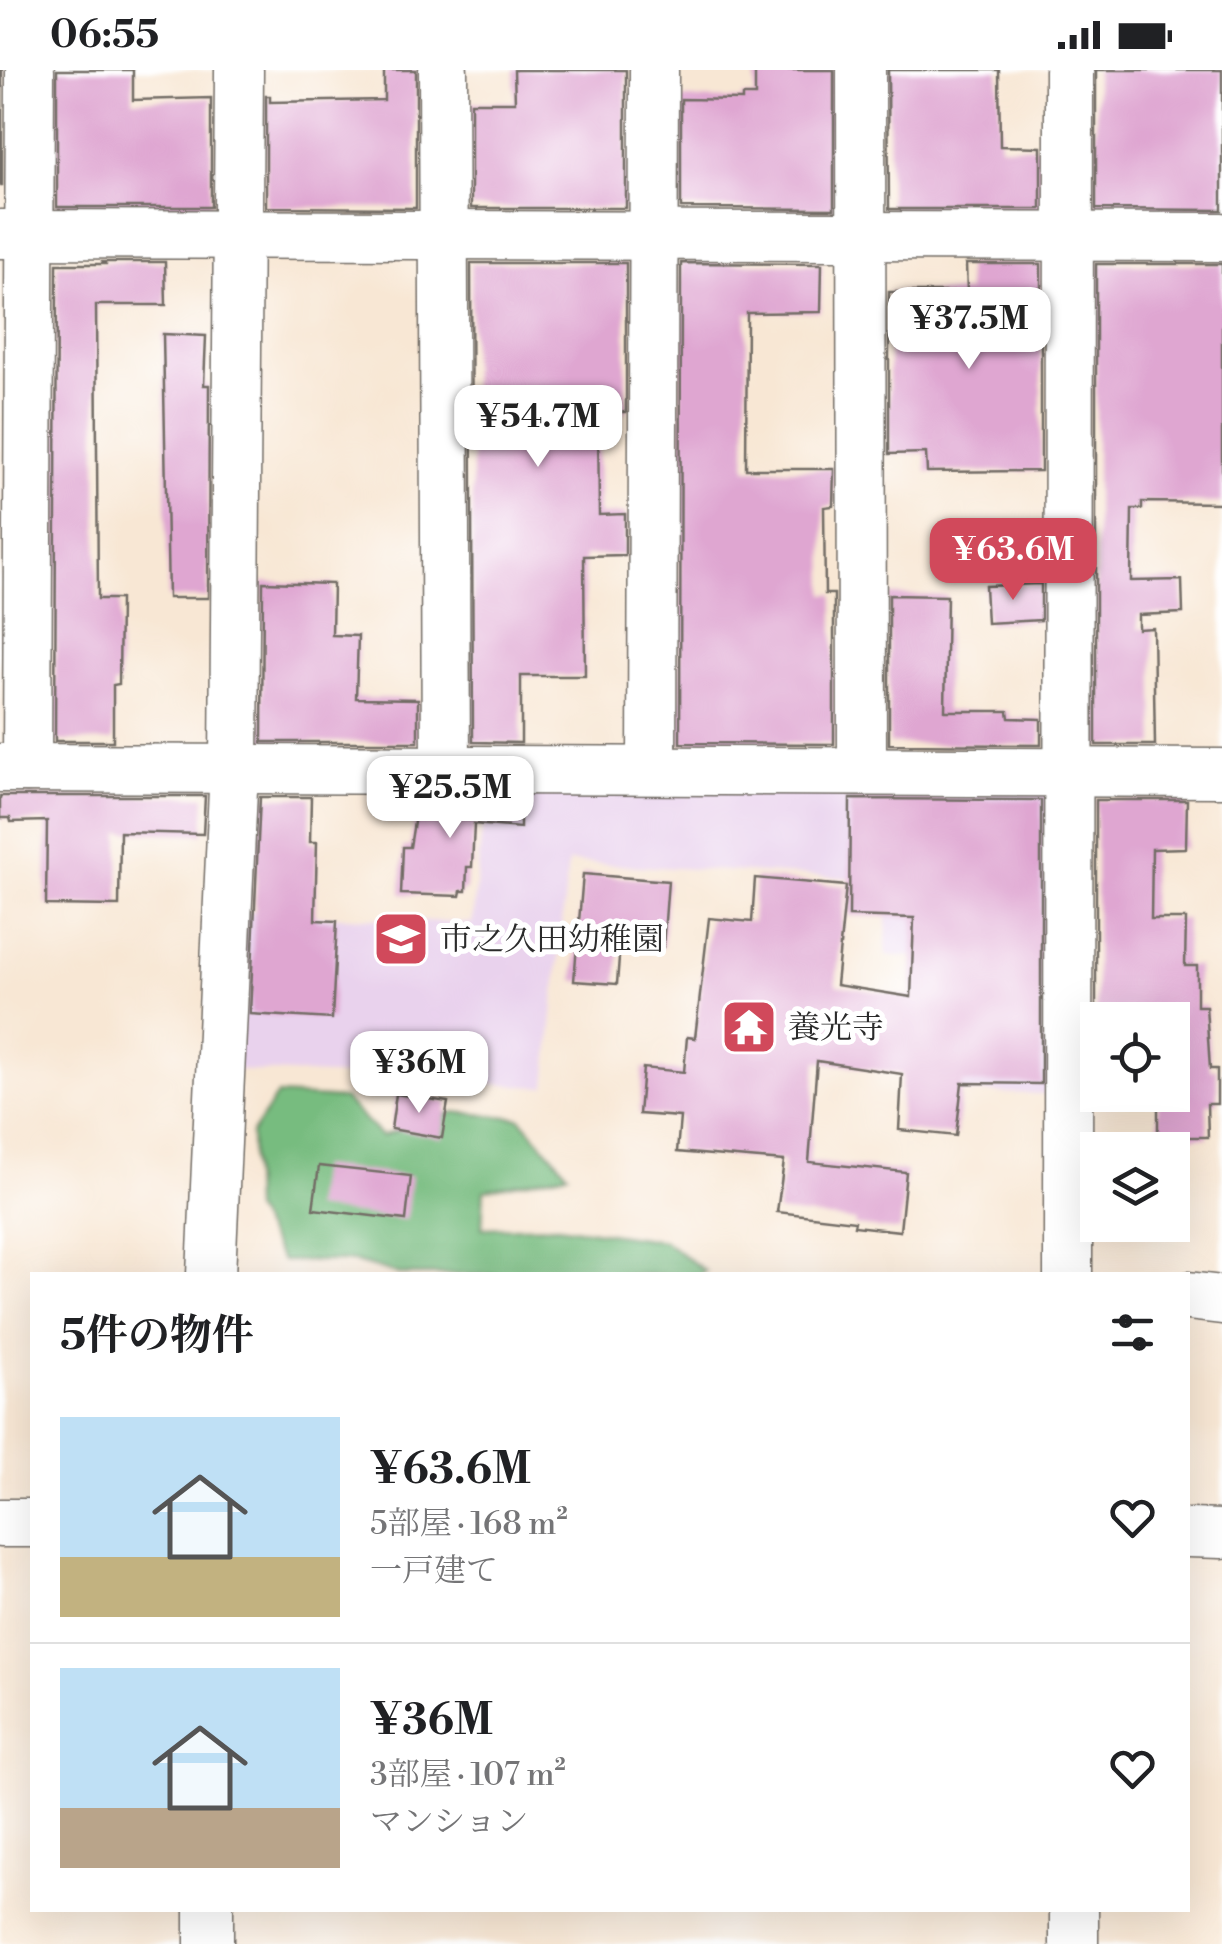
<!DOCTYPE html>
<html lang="ja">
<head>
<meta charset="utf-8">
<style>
  body { margin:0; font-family:"Libre Bodoni","Noto Serif JP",serif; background:#f2f2f2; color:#202124; height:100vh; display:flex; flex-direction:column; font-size:38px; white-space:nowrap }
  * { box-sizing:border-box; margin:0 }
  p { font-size:32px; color:#757577 }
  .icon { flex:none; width:55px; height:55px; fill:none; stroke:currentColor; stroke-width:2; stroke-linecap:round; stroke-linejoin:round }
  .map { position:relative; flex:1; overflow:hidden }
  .details { position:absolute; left:30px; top:1202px; width:1160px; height:640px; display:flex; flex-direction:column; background:#fff; border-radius:0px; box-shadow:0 10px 40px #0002 }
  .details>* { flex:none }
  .tools { position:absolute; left:1080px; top:932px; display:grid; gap:20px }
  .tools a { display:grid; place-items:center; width:110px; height:110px; border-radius:0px; background:#fff; box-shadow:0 10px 40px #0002; font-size:50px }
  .price { position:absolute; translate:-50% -85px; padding:0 22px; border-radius:20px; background:#fff; color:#222; font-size:32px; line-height:65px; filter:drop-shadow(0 2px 5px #0008) }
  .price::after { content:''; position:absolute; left:50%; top:60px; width:30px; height:22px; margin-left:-15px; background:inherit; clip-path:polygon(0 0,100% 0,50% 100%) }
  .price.current { background:#d1495b; color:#fff }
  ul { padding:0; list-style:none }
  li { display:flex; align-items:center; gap:30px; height:250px; padding:0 30px }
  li+li { border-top:2px solid #e0e0e0 }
  li span { display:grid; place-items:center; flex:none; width:280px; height:200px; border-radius:0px; color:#555 }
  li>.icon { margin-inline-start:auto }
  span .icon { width:120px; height:120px; fill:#fffc; stroke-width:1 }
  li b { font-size:42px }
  h2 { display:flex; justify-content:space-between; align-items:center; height:120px; padding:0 30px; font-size:42px }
  .status { display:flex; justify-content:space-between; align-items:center; height:70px; padding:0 50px; background:#fff; direction:ltr }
  .status svg { height:28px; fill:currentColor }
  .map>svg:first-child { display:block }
  .built { fill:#e9d2ed }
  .forest { fill:#77bc7f; stroke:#517455; stroke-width:2.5 }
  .building { fill:#dfa6d1 }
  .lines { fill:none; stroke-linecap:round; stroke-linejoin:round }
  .minor-casing { stroke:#736d66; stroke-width:51 }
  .minor { stroke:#fff; stroke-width:48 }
  .labels { text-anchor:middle; stroke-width:10; stroke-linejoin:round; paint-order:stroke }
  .poi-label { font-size:32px; fill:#2b2b2b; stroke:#fff; text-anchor:start }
</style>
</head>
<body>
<div class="status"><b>06:55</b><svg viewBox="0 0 49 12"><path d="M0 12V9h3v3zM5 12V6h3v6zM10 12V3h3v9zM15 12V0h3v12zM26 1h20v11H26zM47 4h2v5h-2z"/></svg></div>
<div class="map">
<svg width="1222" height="1874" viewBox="0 0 1222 1874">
  <rect width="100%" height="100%" fill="#fff"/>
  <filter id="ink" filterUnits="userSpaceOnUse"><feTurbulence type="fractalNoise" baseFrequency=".01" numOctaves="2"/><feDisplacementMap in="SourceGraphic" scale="20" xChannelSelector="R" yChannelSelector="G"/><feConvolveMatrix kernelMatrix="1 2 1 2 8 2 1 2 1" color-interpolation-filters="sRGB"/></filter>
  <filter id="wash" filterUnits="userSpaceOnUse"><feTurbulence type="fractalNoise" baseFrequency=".0048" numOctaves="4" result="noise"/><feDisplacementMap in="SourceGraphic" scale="40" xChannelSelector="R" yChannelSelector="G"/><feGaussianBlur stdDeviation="2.25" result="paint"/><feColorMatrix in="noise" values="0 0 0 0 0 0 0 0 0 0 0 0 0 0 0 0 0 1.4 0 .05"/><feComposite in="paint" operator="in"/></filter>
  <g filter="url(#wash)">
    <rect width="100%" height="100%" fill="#f8e7d4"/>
    <path class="built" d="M487 713 1048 715 1050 1024 944 1022 943 889 886 885 888 810 568 792 546 1017 234 1000 244 842 472 853Z"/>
    <path class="forest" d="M277 1025 344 1029 381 1066 454 1042 520 1048 568 1103 484 1120 482 1158 558 1156 664 1171 705 1201 698 1205H400L352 1191H282L253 1140 251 1064Z"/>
    <g id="blocks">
      <g class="building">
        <rect x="0" y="0" width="2" height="115"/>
        <path d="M57 0H133V30L211 28V137H57Z"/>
        <path d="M384 0H416V138L266 137V26H270V32L384 30Z"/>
        <path d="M514 0H626V138H471V32H515Z"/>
        <path d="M755 0H834V139L681 138V29L742 30V26H755Z"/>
        <path d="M888 0H999L1000 76 1041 77V139H889Z"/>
        <path d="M1096 0H1222V140L1096 139Z"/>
        <path d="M103 192H165L166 235H96L98 529H120L119 614 113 615V671H55L57 194H105Z"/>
        <path d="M471 193H626V342H598L599 445 625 444V485L584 486 585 606H521V673L473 672Z"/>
        <path d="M681 193 822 194 821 242 747 243 746 399H834L833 436 824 437 825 524H834V674L680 673Z"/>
        <path d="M966 194H1041V401L927 402 926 383 889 384V222H967Z"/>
        <path d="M1096 194H1222V433L1142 432V439H1132L1131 511 1182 510 1183 543 1138 545V559L1153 558 1155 675H1096Z"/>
        <path d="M163 264 206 266 204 315H209L208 528H168Z"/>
        <path d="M263 512 333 514 332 565 358 566 356 628 418 629V672H262Z"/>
        <path d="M1041 514V550L987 553 985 516Z"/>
        <path d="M889 525 947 526 945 641H1008L1009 648 1041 649V675L889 674Z"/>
        <path d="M0 726H205L203 764 120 762 119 836 46 835 47 751 11 752 10 748H0Z"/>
        <path d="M260 727H311L310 772H317L315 850 337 851 332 949 250 944Z"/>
        <path d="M418 727 520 728V758L474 754 472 797H467L466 821H461L460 826 401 824 403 777H410Z"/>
        <path d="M850 729 1041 730V1014L962 1013 956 1066 899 1060 902 1004 817 991 809 1092 906 1102 900 1161 854 1156 855 1151 777 1142 784 1091 677 1082 680 1047 639 1044 643 998 684 1002 687 967 695 968 709 848 752 852 755 808 846 816 836 915 911 927 914 848 849 846Z"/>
        <path d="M1096 730H1187L1186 778 1152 779 1151 849H1186L1185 896H1197V936H1206L1210 999H1217V1034H1207L1208 1067H1158V1025H1172V950H1098L1096 1014Z"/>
        <path d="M583 804 668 811 663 877 620 874 617 914 574 911Z"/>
        <path d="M396 1024 448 1032 442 1068 391 1059Z"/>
        <path d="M319 1096 411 1106 406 1150 313 1139Z"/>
      </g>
    </g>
  </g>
  <g filter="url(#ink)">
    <use href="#blocks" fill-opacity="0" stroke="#736d66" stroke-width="2.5"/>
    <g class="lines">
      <g class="minor-casing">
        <g id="minor">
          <path d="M443 0 446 698"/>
          <path d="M861 0 862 700"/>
          <path d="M0 164 1222 167"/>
          <path d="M0 698 1222 703"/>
          <path d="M27 698 30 0"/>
          <path d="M652 700 654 0"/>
          <path d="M211 1205 234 697 239 0"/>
          <path d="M1068 1205 1069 0"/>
          <path d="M1188 1226 1222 1230"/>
          <path d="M0 1453H32"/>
          <path d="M1188 1463 1222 1464"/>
          <path d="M1074 1840V1874"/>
          <path d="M209 1874V1840"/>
        </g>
      </g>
      <use href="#minor" class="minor"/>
    </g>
  </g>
  <defs>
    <g id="school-square" transform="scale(2.875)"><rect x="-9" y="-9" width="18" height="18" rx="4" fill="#d1495b" stroke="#fff"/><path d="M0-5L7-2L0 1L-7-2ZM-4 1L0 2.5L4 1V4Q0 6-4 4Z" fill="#fff"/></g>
    <g id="temple-square" transform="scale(2.875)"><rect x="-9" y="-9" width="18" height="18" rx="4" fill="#d1495b" stroke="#fff"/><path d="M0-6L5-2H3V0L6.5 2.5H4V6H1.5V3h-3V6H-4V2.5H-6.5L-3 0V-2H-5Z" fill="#fff"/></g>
  </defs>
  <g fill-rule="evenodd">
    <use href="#school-square" x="401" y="869"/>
    <use href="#temple-square" x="749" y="957"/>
  </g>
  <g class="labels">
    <g class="poi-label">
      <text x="440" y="880">市之久田幼稚園</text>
      <text x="788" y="968">養光寺</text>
    </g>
  </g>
</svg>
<div class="tools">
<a><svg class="icon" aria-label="locate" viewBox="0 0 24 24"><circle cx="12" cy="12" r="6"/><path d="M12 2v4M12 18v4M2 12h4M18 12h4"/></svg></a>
<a><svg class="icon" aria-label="layers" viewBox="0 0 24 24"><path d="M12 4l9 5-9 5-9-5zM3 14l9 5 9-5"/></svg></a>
</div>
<b class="price" style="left:969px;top:302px">¥37.5M</b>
<b class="price" style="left:538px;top:400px">¥54.7M</b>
<b class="price current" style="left:1013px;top:533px">¥63.6M</b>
<b class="price" style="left:450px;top:771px">¥25.5M</b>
<b class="price" style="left:419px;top:1046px">¥36M</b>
<section class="details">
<h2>5件の物件<svg class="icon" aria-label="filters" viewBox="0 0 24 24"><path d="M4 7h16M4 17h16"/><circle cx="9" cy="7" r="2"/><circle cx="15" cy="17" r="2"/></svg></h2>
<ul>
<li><span style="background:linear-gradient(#bfe0f5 70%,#c2b280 0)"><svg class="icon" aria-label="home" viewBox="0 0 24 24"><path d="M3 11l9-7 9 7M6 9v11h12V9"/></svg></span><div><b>¥63.6M</b><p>5部屋 · 168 m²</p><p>一戸建て</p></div><svg class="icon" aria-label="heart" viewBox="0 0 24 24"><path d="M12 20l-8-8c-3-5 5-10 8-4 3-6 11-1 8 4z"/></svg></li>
<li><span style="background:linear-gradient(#bfe0f5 70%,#b9a48a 0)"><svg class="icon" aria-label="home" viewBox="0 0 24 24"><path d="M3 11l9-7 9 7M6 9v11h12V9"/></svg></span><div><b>¥36M</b><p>3部屋 · 107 m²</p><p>マンション</p></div><svg class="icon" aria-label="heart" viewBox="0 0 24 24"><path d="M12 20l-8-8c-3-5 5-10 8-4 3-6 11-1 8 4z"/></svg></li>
</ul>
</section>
</div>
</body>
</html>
